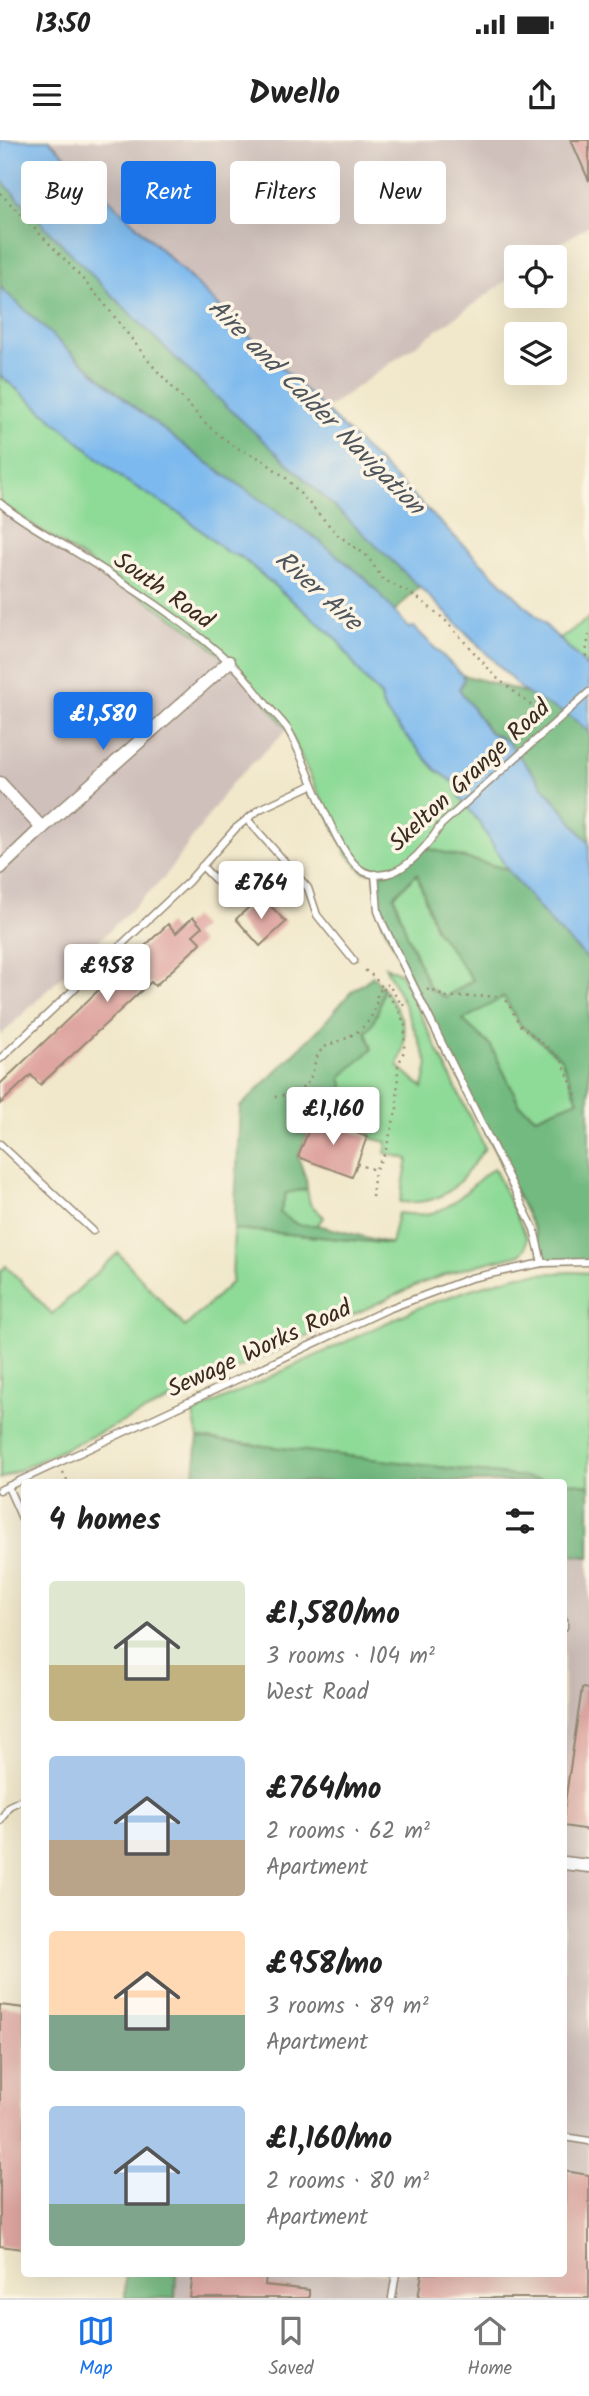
<!DOCTYPE html>
<html lang="en">
<head>
<meta charset="utf-8">
<style>
  body { margin:0; font-family:Kalam,sans-serif; background:#f2f2f2; color:#222; height:100vh; display:flex; flex-direction:column; font-size:26px; white-space:nowrap }
  * { box-sizing:border-box; margin:0 }
  p { font-size:23px; color:#767676 }
  .icon { flex:none; width:38px; height:38px; fill:none; stroke:currentColor; stroke-width:2; stroke-linecap:round; stroke-linejoin:round }
  .map { position:relative; flex:1; overflow:hidden }
  .details { position:absolute; left:21px; top:1339px; width:546px; height:798px; display:flex; flex-direction:column; background:#fff; border-radius:7px; box-shadow:0 7px 28px #0002 }
  .details>* { flex:none }
  .guide { position:absolute; left:21px; top:21px; width:548px; height:63px; display:flex; gap:14px }
  .tools { position:absolute; left:504px; top:105px; display:grid; gap:14px }
  .tools a { display:grid; place-items:center; width:63px; height:63px; border-radius:7px; background:#fff; box-shadow:0 7px 28px #0002; font-size:35px }
  .price { position:absolute; translate:-50% -60px; padding:0 16px; border-radius:7px; background:#fff; color:#222; font-size:23px; line-height:46px; filter:drop-shadow(0 2px 4px #0008) }
  .price::after { content:''; position:absolute; left:50%; top:42px; width:21px; height:16px; margin-left:-10px; background:inherit; clip-path:polygon(0 0,100% 0,50% 100%) }
  .price.active { background:#1a73e8; color:#fff }
  ul { padding:0; list-style:none }
  li { display:flex; align-items:center; gap:21px; height:175px; padding:0 28px }
  li span { display:grid; place-items:center; flex:none; width:196px; height:140px; border-radius:7px; color:#555 }
  li>.icon { margin-inline-start:auto }
  span .icon { width:84px; height:84px; fill:#fffc; stroke-width:1 }
  li b { font-size:30px }
  h2 { display:flex; justify-content:space-between; align-items:center; height:84px; padding:0 28px; font-size:30px }
  .tag { padding:0 24px; border-radius:7px; background:#fff; box-shadow:0 7px 28px #0002; font-size:24px; line-height:63px }
  .tag.active { background:#1a73e8; color:#fff }
  .status { display:flex; justify-content:space-between; align-items:center; height:49px; padding:0 35px; background:#fff; direction:ltr }
  .status svg { height:19px; fill:currentColor }
  header { display:flex; justify-content:space-between; align-items:center; height:91px; padding:0 28px; background:#fff; font-size:32px; font-weight:800 }
  .menu { display:flex; justify-content:space-around; align-items:center; height:98px; border-top:2px solid #e0e0e0; background:#fff; font-size:19px; color:#767676 }
  .menu a { display:grid; justify-items:center; gap:4px }
  .menu .active { color:#1a73e8 }
  .map>svg:first-child { display:block }
  .industrial { fill:#cfc0bb }
  .green { fill:#8eda97; stroke:#64825a; stroke-width:2 }
  .forest { fill:#72ba80; stroke:#56724f; stroke-width:2; fill-rule:evenodd }
  .water { fill:#7cb9ee; stroke:#5c7286; stroke-width:2 }
  .building { fill:#dfa6a0 }
  .lines { fill:none; stroke-linecap:round; stroke-linejoin:round }
  .lane-casing { stroke:#968974; stroke-width:9 }
  .street-casing { stroke:#968974; stroke-width:15 }
  .path { stroke:#968974; stroke-width:2.5; stroke-dasharray:2 5; stroke-linecap:butt }
  .lane { stroke:#fff; stroke-width:6 }
  .street { stroke:#fff; stroke-width:12 }
  .labels { text-anchor:middle; stroke-width:7; stroke-linejoin:round; paint-order:stroke }
  .street-label { font-size:24px; fill:#3b2a1e; stroke:#fcf5e5 }
  .water-label { font-size:26px; font-style:italic; fill:#4e555c; stroke:#fcf5e5 }
</style>
</head>
<body>
<div class="status"><b>13:50</b><svg viewBox="0 0 49 12"><path d="M0 12V9h3v3zM5 12V6h3v6zM10 12V3h3v9zM15 12V0h3v12zM26 1h20v11H26zM47 4h2v5h-2z"/></svg></div>
<header><svg class="icon" aria-label="menu" viewBox="0 0 24 24"><path d="M4 6h16M4 12h16M4 18h16"/></svg>Dwello<svg class="icon" aria-label="share" viewBox="0 0 24 24"><path d="M12 15V3M7 8l5-5 5 5M5 13v7h14v-7"/></svg></header>
<div class="map">
<svg width="589" height="2158" viewBox="0 0 589 2158">
  <rect width="100%" height="100%" fill="#fcf5e5"/>
  <filter id="ink" filterUnits="userSpaceOnUse"><feTurbulence type="fractalNoise" baseFrequency=".0143" numOctaves="2"/><feDisplacementMap in="SourceGraphic" scale="14" xChannelSelector="R" yChannelSelector="G"/><feConvolveMatrix kernelMatrix="1 2 1 2 8 2 1 2 1" color-interpolation-filters="sRGB"/></filter>
  <filter id="wash" filterUnits="userSpaceOnUse"><feTurbulence type="fractalNoise" baseFrequency=".00686" numOctaves="4" result="noise"/><feDisplacementMap in="SourceGraphic" scale="28" xChannelSelector="R" yChannelSelector="G"/><feGaussianBlur stdDeviation="1.57" result="paint"/><feColorMatrix in="noise" values="0 0 0 0 0 0 0 0 0 0 0 0 0 0 0 0 0 1.4 0 .05"/><feComposite in="paint" operator="in"/></filter>
  <g filter="url(#wash)">
    <rect width="100%" height="100%" fill="#f1e8cb"/>
    <g class="industrial">
      <path d="M49 0H589V85L540 117H516V134L326 269Z"/>
      <path d="M0 353 250 531 288 589 231 644 164 738 0 896Z"/>
      <path d="M564 1414 589 1417V2158H175L176 2133H564Z"/>
    </g>
    <g class="green">
      <path d="M0 235 123 339 182 375 227 412 241 417 336 498 363 537 381 556 383 567 435 629 455 643 461 658 479 682 507 729 426 708 391 732H364L347 714 288 589 237 529 190 489 0 363Z"/>
      <path d="M589 478V528L560 499Z"/>
      <path d="M417 734 435 788 473 840 445 857 430 849 408 797 394 756Z"/>
      <path d="M385 826 401 834 485 1008C459 1043 448 1066 400 1062L408 1019 385 1013 387 1002 371 998 368 986 373 978 378 975 360 965 358 956 345 952 340 937 372 909 366 892C378 878 380 866 383 848 404 877 411 891 398 926L423 948 428 923 404 864Z"/>
      <path d="M504 856 520 885 561 918 578 960 536 977 520 965 491 906 462 880Z"/>
      <path d="M494 1028 527 1098 526 1107 521 1114 462 1129 417 1145 0 1339V1132L6 1126 52 1174 118 1113 185 1187 232 1142 234 1089 391 1104 398 1073C409 1074 421 1076 431 1073 456 1068 473 1041 494 1028Z"/>
      <path d="M307 1049 310 1064 324 1077 317 1085H298L280 1073 286 1053Z"/>
      <path d="M572 1132 589 1133V1345L198 1298 193 1273 418 1168 468 1150 519 1135Z"/>
    </g>
    <g class="forest">
      <path d="M0 39 183 225 420 446 394 472 365 438 314 397 199 317 132 265 67 209 0 147Z"/>
      <path d="M462 535C504 546 560 558 589 593V703L507 601 490 592 459 549 464 540Z"/>
      <path d="M426 708 507 729 553 785 589 820V1122L542 1123 534 1089 383 784 375 734 391 732ZM417 734 435 788 473 840 445 857 430 849 408 797 394 756ZM504 857 520 885 561 918 578 960 536 977 520 965 491 906 463 880Z"/>
      <path d="M373 836 383 848C380 866 378 878 366 892L372 909 341 937 345 952 314 977 298 1017 306 1039 307 1049 286 1053 280 1073 298 1085H317L392 1104 234 1089 240 967 320 888 350 853Z"/>
      <path d="M198 1298 589 1345V1417L564 1414V1342H193Z"/>
      <path d="M125 2133H176L175 2158H125Z"/>
    </g>
    <g class="water">
      <path d="M0 0H49L589 528V593C571 571 543 566 522 550 415 437 298 335 186 228 122 167 60 103 0 39Z"/>
      <path d="M0 147 67 209 132 265 199 317 314 397 365 438 409 488 414 487 462 535 464 540 459 549 489 592 507 601 589 703V820L553 785 507 729 479 682 460 658 455 643 435 629 391 579 383 567 381 556 363 537 336 498 241 417 227 412 182 375 123 339 0 235Z"/>
    </g>
    <g id="blocks">
      <g class="building">
        <path d="M571 0H589V41Z"/>
        <path d="M261 756 286 782 260 806 236 779Z"/>
        <path d="M193 777 202 787 193 795 201 803 155 846 151 842 141 851 40 945 31 935 0 964V944L168 784 176 793Z"/>
        <path d="M314 977 367 997 352 1037 298 1017Z"/>
        <path d="M582 1548 589 1549V1690L564 1686V1669Z"/>
        <path d="M0 1865 24 1868V2109L0 2106Z"/>
        <path d="M565 2031 589 2035V2158H418L422 2133H564Z"/>
        <path d="M193 2133H266L265 2145 309 2150V2158H190Z"/>
      </g>
    </g>
  </g>
  <g filter="url(#ink)">
    <use href="#blocks" fill-opacity="0" stroke="#968974" stroke-width="2"/>
    <g class="lines">
      <g class="lane-casing">
        <g id="lane">
          <path d="M0 363C26 385 56 399 85 418 137 451 190 485 235 527 247 538 256 552 266 564 273 572 281 580 287 588 306 617 336 720 365 732 397 745 426 708 441 685L589 552"/>
          <path d="M247 679 308 748 317 775 354 821"/>
          <path d="M202 726 232 757"/>
          <path d="M375 734 378 771 383 784 534 1089 542 1123"/>
          <path d="M0 919 188 742 236 688 260 669 312 645"/>
          <path d="M0 1004 93 1091"/>
          <path d="M8 1347 24 1383"/>
          <path d="M0 1350 388 1169 471 1138 542 1123 589 1122"/>
          <path d="M564 1487V1480"/>
          <path d="M0 1681 9 1666 24 1659"/>
          <path d="M564 1997 589 2001"/>
          <path d="M392 2158 396 2133"/>
        </g>
      </g>
      <g class="street-casing">
        <g id="street">
          <path d="M0 643 42 688"/>
          <path d="M0 728 42 688 229 522"/>
          <path d="M564 1723 589 1726"/>
        </g>
      </g>
      <g class="path">
        <path d="M0 53 70 125 103 162 151 224 208 286 235 307 261 319 286 338 338 395 367 416 383 439 421 460 445 480 497 538 537 570 539 575 537 584"/>
        <path d="M589 494 586 513 589 522"/>
        <path d="M427 850 430 849 445 857 504 856 520 885 561 918 578 960"/>
        <path d="M275 957C283 955 294 953 301 949 318 937 310 917 325 907 329 904 335 903 340 901 363 891 377 878 377 853L383 848 373 836 362 828"/>
        <path d="M357 1024 375 1030 385 1013 397 968 398 926 404 911 405 885 398 869 383 848 388 844 402 865 409 861"/>
        <path d="M372 1057 375 1030"/>
        <path d="M63 1332 68 1342"/>
      </g>
      <use href="#lane" class="lane"/>
      <use href="#street" class="street"/>
    </g>
  </g>
  <g class="labels">
    <g class="street-label">
      <text transform="translate(164 450) rotate(35)" y="8">South Road</text>
      <text transform="translate(469 635) rotate(-43)" y="8">Skelton Grange Road</text>
      <text transform="translate(259 1208) rotate(-25)" y="8">Sewage Works Road</text>
    </g>
    <g class="water-label">
      <text transform="translate(317 266) rotate(45)" y="9">Aire and Calder Navigation</text>
      <text transform="translate(319 450) rotate(42)" y="9">River Aire</text>
    </g>
  </g>
</svg>
<div class="tools">
<a><svg class="icon" aria-label="locate" viewBox="0 0 24 24"><circle cx="12" cy="12" r="6"/><path d="M12 2v4M12 18v4M2 12h4M18 12h4"/></svg></a>
<a><svg class="icon" aria-label="layers" viewBox="0 0 24 24"><path d="M12 4l9 5-9 5-9-5zM3 14l9 5 9-5"/></svg></a>
</div>
<b class="price active" style="left:103px;top:612px">£1,580</b>
<b class="price" style="left:261px;top:781px">£764</b>
<b class="price" style="left:107px;top:864px">£958</b>
<b class="price" style="left:333px;top:1007px">£1,160</b>
<div class="guide">
<a class="tag">Buy</a>
<a class="tag active">Rent</a>
<a class="tag">Filters</a>
<a class="tag">New</a>
</div>
<section class="details">
<h2>4 homes<svg class="icon" aria-label="filters" viewBox="0 0 24 24"><path d="M4 7h16M4 17h16"/><circle cx="9" cy="7" r="2"/><circle cx="15" cy="17" r="2"/></svg></h2>
<ul>
<li><span style="background:linear-gradient(#dfe7d0 60%,#c2b280 0)"><svg class="icon" aria-label="home" viewBox="0 0 24 24"><path d="M3 11l9-7 9 7M6 9v11h12V9"/></svg></span><div><b>£1,580/mo</b><p>3 rooms · 104 m²</p><p>West Road</p></div></li>
<li><span style="background:linear-gradient(#a9c7e8 60%,#b9a48a 0)"><svg class="icon" aria-label="home" viewBox="0 0 24 24"><path d="M3 11l9-7 9 7M6 9v11h12V9"/></svg></span><div><b>£764/mo</b><p>2 rooms · 62 m²</p><p>Apartment</p></div></li>
<li><span style="background:linear-gradient(#ffd9b3 60%,#7fa58c 0)"><svg class="icon" aria-label="home" viewBox="0 0 24 24"><path d="M3 11l9-7 9 7M6 9v11h12V9"/></svg></span><div><b>£958/mo</b><p>3 rooms · 89 m²</p><p>Apartment</p></div></li>
<li><span style="background:linear-gradient(#a9c7e8 70%,#7fa58c 0)"><svg class="icon" aria-label="home" viewBox="0 0 24 24"><path d="M3 11l9-7 9 7M6 9v11h12V9"/></svg></span><div><b>£1,160/mo</b><p>2 rooms · 80 m²</p><p>Apartment</p></div></li>
</ul>
</section>
</div>
<nav class="menu">
<a class="active"><svg class="icon" aria-label="map" viewBox="0 0 24 24"><path d="M3 6l6-2 6 2 6-2v14l-6 2-6-2-6 2zM9 4v14M15 6v14"/></svg>Map</a>
<a><svg class="icon" aria-label="saved" viewBox="0 0 24 24"><path d="M7 4h10v16l-5-4-5 4z"/></svg>Saved</a>
<a><svg class="icon" aria-label="home" viewBox="0 0 24 24"><path d="M3 11l9-7 9 7M6 9v11h12V9"/></svg>Home</a>
</nav>
</body>
</html>
